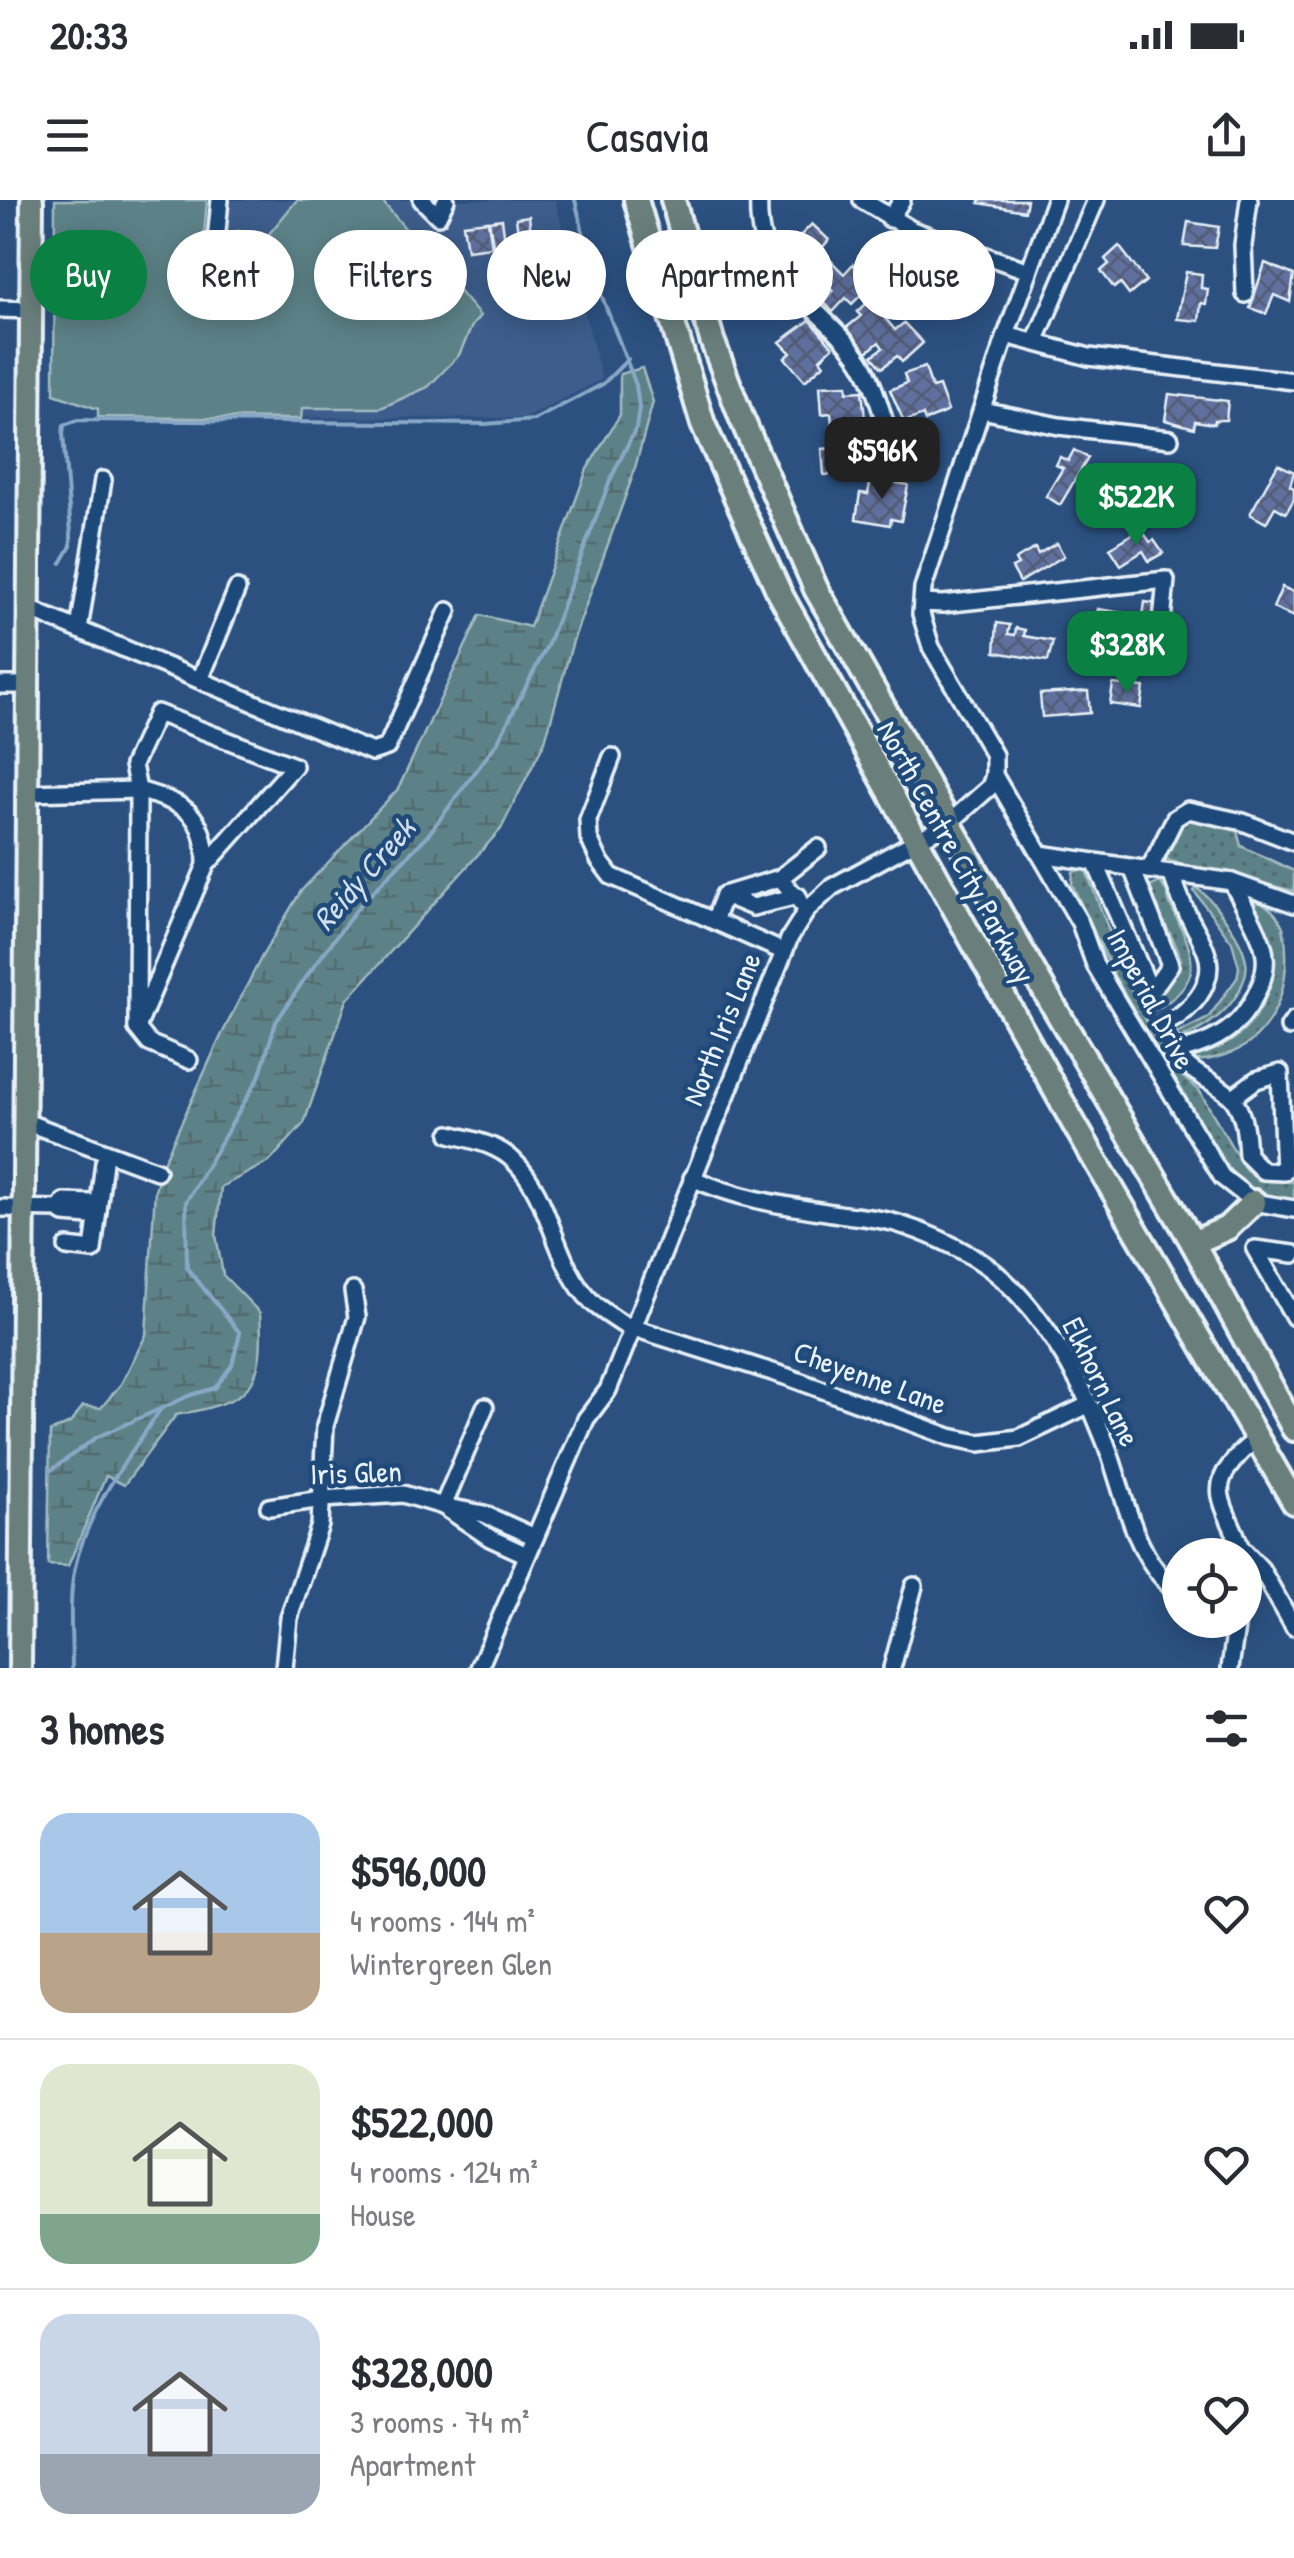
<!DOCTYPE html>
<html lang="en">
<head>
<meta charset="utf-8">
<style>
  body { margin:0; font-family:"Patrick Hand",sans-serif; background:#f2f2f3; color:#2b2b33; height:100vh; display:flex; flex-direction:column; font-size:38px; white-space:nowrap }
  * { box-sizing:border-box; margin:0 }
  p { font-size:32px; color:#7c7c81 }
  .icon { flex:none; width:55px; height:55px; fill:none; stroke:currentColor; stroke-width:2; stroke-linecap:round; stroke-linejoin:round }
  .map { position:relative; height:1468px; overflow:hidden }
  .sheet { display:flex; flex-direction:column; background:#fff; flex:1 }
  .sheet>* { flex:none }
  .top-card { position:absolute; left:30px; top:30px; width:1235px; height:90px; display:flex; gap:20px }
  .fabs { position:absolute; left:1162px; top:1338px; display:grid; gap:20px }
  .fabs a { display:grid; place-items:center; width:100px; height:100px; border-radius:50%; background:#fff; box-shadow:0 5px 25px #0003; font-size:50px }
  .price { position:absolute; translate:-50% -85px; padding:0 22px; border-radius:20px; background:#0b8043; color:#fff; font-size:32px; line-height:65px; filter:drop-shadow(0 2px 5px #0008) }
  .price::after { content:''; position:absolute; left:50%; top:60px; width:30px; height:22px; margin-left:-15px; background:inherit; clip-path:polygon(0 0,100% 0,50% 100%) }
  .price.current { background:#222; color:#fff }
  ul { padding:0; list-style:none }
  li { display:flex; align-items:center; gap:30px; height:250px; padding:0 40px }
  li+li { border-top:2px solid #e1e1e2 }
  li span { display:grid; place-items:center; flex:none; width:280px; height:200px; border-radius:30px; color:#555 }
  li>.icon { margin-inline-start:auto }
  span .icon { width:120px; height:120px; fill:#fffc; stroke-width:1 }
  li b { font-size:42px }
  h2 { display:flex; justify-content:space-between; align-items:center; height:120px; padding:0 40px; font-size:42px }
  .chip { padding:0 35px; border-radius:45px; background:#fff; box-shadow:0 5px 25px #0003; font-size:35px; line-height:90px }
  .chip.current { background:#0b8043; color:#fff }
  .status { display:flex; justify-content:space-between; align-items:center; height:70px; padding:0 50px; background:#fff; direction:ltr }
  .status svg { height:28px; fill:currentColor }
  header { display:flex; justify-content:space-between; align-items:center; height:130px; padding:0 40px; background:#fff; font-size:45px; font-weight:600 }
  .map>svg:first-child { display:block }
  .built { fill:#3e5d8c }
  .wetland { fill:url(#wetland-marsh); stroke:#a2bac0; stroke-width:2.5 }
  .garden { fill:url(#garden-dots); stroke:#a2bac0; stroke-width:2.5 }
  .pitch { fill:#5c8287; stroke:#a2bac0; stroke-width:2.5 }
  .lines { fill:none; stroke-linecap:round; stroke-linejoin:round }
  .stream { stroke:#89a8c6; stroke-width:4 }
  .building { fill:url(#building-cross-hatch); stroke:#e8f1f8; stroke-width:2.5 }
  .minor-casing { stroke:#e8f1f8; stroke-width:22 }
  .major-casing { stroke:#e8f1f8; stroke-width:28 }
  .highway-casing { stroke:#e8f1f8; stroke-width:30 }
  .minor { stroke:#1f4a7a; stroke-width:15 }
  .major { stroke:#6b7f7c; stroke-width:20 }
  .highway { stroke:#6b7f7c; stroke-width:22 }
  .labels { text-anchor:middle; stroke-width:9; stroke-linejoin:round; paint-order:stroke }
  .street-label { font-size:30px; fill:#e8f1f8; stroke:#1f4a7a }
  .water-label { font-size:32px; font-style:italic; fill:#d0dfec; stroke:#1f4a7a }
</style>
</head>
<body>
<div class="status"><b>20:33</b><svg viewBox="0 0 49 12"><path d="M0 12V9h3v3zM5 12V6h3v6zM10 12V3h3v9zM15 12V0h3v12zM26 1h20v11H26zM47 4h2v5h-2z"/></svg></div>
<header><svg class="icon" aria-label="menu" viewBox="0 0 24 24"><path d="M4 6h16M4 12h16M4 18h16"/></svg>Casavia<svg class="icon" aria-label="share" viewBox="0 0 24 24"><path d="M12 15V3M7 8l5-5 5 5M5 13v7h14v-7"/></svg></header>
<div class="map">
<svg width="1294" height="1468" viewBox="0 0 1294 1468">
  <defs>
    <pattern id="wetland-marsh" width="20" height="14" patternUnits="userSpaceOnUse" patternTransform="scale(2.5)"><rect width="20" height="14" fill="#5c8287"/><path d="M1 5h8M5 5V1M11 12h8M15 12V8" fill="none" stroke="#536b6f"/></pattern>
    <pattern id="garden-dots" width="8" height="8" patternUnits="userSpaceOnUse" patternTransform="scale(2.5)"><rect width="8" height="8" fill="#5c8287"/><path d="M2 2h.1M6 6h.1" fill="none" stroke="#536b6f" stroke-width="1.8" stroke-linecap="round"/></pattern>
    <pattern id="building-cross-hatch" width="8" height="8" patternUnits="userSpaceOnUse" patternTransform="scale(2.5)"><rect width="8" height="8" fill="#5e6f9f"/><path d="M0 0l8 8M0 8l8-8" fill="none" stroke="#525c74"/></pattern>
  </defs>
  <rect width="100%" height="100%" fill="#2c5181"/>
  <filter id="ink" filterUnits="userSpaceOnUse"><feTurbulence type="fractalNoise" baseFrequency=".01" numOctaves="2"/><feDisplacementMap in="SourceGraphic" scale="20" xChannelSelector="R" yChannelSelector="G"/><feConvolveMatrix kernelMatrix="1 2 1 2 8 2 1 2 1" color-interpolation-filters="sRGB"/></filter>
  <g filter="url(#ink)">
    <path class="built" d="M55 0H555L602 179 526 218 98 217V209L54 194Z"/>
    <path class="wetland" d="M642 168 653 202 633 275 573 441 545 541 501 629 347 800 304 923 270 961 221 987 216 1035 223 1075 260 1113C265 1191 249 1201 176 1215L124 1285 106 1276 68 1366 48 1365 50 1232 70 1223 83 1206 101 1208 121 1184 146 1135 155 990 163 963 221 836 262 756 301 691 398 589 480 415 530 427 587 269 620 215V174Z"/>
    <g class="garden">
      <path d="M1195 615 1236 627 1241 646 1294 671V691L1170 661 1164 656C1168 638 1177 620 1195 615Z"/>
      <path d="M1085 668 1138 806 1174 870 1199 890 1246 971 1268 981 1294 982V1001C1264 996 1246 989 1226 966L1116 779 1072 684 1073 672Z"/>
      <path d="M1160 682 1167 692 1169 702C1191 749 1212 780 1153 811L1146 807 1177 772 1181 760C1174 734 1154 710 1148 688Z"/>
      <path d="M1196 688C1209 696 1218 709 1227 722 1236 735 1249 755 1246 772 1239 806 1206 830 1176 840L1174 835 1208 818 1237 778 1239 767 1232 742 1194 691Z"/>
      <path d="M1255 701C1269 704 1277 714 1283 727 1294 777 1277 839 1225 855 1211 859 1201 863 1187 858 1263 845 1294 771 1254 706Z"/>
    </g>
    <path class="pitch" d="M55 0H207L198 103 207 109 297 0H381L480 116 472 126 459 155 428 187 381 208H302L301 219 98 217V209L54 194Z"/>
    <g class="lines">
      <g class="stream">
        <path d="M61 363 71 346V333L63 234 64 225 78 220 486 224 534 220 603 184 628 159"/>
        <path d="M50 1271 97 1237 191 1195 215 1188 232 1165 240 1133 187 1068 186 1002 259 877 276 822 306 777 359 706 428 635 497 543 548 444 611 278 636 228 639 208 636 185 594 76 575 0"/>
        <path d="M72 1468C72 1435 68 1399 75 1367 88 1309 128 1258 160 1210"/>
      </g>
    </g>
    <g class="building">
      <path d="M979 0H1027L1025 11 979 3Z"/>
      <path d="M529 16 532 45 520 47 516 18Z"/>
      <path d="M502 19 506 48 494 50 489 21Z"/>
      <path d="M488 21 492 47 467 50 463 24Z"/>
      <path d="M1188 22 1219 27 1215 48 1184 46Z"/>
      <path d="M812 24 829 40 820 50 844 74 853 64 861 72 858 76 869 87 852 104 846 98 833 112 823 101 833 91 828 86 818 96 799 76 808 67 803 61 794 71 783 59 796 46 793 43Z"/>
      <path d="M1119 46 1146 81 1129 95 1120 83 1114 88 1101 71 1109 64 1105 59Z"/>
      <path d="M1265 63 1294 75 1290 102 1274 95 1266 114 1250 108Z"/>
      <path d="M1186 72 1202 74 1201 88 1208 89 1206 104 1201 103 1199 121 1177 119Z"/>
      <path d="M875 96 891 114 885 118 895 130 904 123 923 143 902 162 897 156 882 168 872 156 883 148 879 142 867 152 846 128 861 116 857 112Z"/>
      <path d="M810 120 833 147 820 159 824 164 805 181 785 158 791 153 780 142Z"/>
      <path d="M925 167 932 188 939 186 948 211 925 221 923 215 904 222 890 190 907 183 904 174Z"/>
      <path d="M847 185V192L862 191 870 263 851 264 852 273 824 275 822 249 834 248 831 213 822 214 820 186Z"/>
      <path d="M1169 194 1228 201 1226 220H1215L1214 224 1195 221 1194 228 1165 220Z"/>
      <path d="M1074 250 1088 258 1060 305 1046 296 1063 268 1056 265 1060 257 1068 261Z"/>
      <path d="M1173 262 1187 279 1147 311 1137 298 1166 275 1162 270Z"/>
      <path d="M1278 264 1294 272 1290 286 1294 288V299L1286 313 1275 307 1266 323 1250 314Z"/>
      <path d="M871 278 908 285 901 321 891 319 890 325 856 319 860 293 868 294Z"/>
      <path d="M1141 329 1150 342 1154 340 1163 353 1149 361 1143 351 1121 365 1110 348Z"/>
      <path d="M1057 343 1064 356 1020 382 1012 368 1018 365 1015 360 1035 348 1038 354Z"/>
      <path d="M1282 387 1294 392V417L1273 408Z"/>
      <path d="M1145 402 1159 404 1153 441 1117 436 1118 428 1095 425 1098 409 1143 416Z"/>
      <path d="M997 423 1010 425 1008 434 1015 435 1016 428 1025 430 1024 436 1053 441 1048 461 995 452Z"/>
      <path d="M1113 484 1144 487 1141 508 1110 504Z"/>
      <path d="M1088 491 1090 513 1042 517 1040 494Z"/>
    </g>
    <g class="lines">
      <g class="minor-casing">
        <g id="minor">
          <path d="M220 0 213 72 238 41"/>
          <path d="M422 0 438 16 446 0"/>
          <path d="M759 0C754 82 820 101 860 160 875 182 884 223 894 249"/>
          <path d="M862 0 912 30 1029 71"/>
          <path d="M890 19 902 0"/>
          <path d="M1245 94 1243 45 1249 0"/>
          <path d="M0 109 31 110"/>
          <path d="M1006 135 1089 157 1294 181"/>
          <path d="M1035 142 1096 0"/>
          <path d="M982 210 1059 226 1170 239"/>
          <path d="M922 403 943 404 1166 380 1161 431"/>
          <path d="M29 409 372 552 387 547 448 411"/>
          <path d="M79 429 103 280"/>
          <path d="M200 480 237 389"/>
          <path d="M0 485H28"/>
          <path d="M612 557 588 620 589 638 599 660 611 676 714 721"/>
          <path d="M994 575 1080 723 1095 765 1222 977 1254 1002 1294 1009"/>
          <path d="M27 593 138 590 137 828 206 665C206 612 183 603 138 590L133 565 157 513 294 566 206 665"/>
          <path d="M1040 654 1232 682 1294 704"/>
          <path d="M1095 662 1151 792 1170 765 1132 668"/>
          <path d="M1149 670 1175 618 1188 610 1243 622 1294 642"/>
          <path d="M1171 673C1176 686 1180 699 1186 711 1201 742 1222 764 1198 797 1187 811 1177 819 1160 825L1175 852C1218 842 1244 826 1261 783 1265 772 1267 758 1263 746 1256 724 1242 703 1232 682"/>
          <path d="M780 678 724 695 714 721 782 751"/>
          <path d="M724 695 753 707 798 696"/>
          <path d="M807 710 780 678 818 648"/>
          <path d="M1289 827 1294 820"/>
          <path d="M137 828 149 843 189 860"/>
          <path d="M1175 852C1192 877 1218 881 1233 899 1245 915 1246 937 1247 955L1263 971 1284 972 1280 873 1256 880 1232 898"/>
          <path d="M23 921 157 971"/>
          <path d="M450 934C472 940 497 944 514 961 553 999 553 1065 593 1103 604 1113 619 1121 631 1130"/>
          <path d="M692 978C740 1000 788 1006 839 1014 859 1017 880 1018 899 1024 925 1032 952 1044 975 1058 1034 1094 1081 1178 1105 1241 1126 1296 1132 1357 1180 1395"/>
          <path d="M0 1008 60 1009 64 1014 90 1016 98 1010"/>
          <path d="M60 1009 64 1002 91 1003 98 1010"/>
          <path d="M67 1047 93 1050 104 962"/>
          <path d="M1294 1054 1255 1049 1294 1117"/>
          <path d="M631 1127 788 1177 950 1237 979 1243 1019 1238 1088 1205"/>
          <path d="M443 1306 485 1207"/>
          <path d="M269 1307 322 1299 403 1294 443 1306 490 1338 527 1355"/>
          <path d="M447 1307 484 1314 535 1337"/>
          <path d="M1243 1350 1261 1369 1294 1427"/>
          <path d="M1242 1355C1238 1324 1205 1296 1229 1267 1238 1255 1245 1246 1258 1240"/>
          <path d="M284 1468 289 1418 320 1325 325 1226 357 1117 353 1091"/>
          <path d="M479 1468 586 1219 608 1190 790 737 807 710 832 687 949 623 990 587 994 575V555L931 447 921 414 923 388 1006 135 1055 0"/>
          <path d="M892 1468 914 1386"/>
          <path d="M1230 1468 1237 1420"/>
        </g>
      </g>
      <g class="major-casing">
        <path id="major" d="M20 1468 32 0"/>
      </g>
      <g class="highway-casing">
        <g id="highway">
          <path d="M636 0 703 224 779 392 1073 922 1294 1302"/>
          <path d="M673 0 712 140 741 217 816 389 1040 783 1193 1043 1294 1229"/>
          <path d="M1193 1043 1227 1028 1254 1002"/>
        </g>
      </g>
      <use href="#minor" class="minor"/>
      <use href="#major" class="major"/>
      <use href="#highway" class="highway"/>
    </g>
  </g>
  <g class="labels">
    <g class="street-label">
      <text transform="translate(956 652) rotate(61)" y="10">North Centre City Parkway</text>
      <text transform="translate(1151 799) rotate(62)" y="10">Imperial Drive</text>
      <text transform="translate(722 829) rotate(-68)" y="10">North Iris Lane</text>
      <text transform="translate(870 1178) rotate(20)" y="10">Cheyenne Lane</text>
      <text transform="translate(1101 1182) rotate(64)" y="10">Elkhorn Lane</text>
      <text transform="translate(356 1273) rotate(-2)" y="10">Iris Glen</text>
    </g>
    <g class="water-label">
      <text transform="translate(364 674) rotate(-49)" y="11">Reidy Creek</text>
    </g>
  </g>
</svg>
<div class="fabs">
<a><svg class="icon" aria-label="locate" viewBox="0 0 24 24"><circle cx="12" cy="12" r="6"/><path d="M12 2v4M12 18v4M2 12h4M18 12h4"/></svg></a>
</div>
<b class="price current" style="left:882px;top:302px">$596K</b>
<b class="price" style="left:1136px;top:348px">$522K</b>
<b class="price" style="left:1127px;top:496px">$328K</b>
<div class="top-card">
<a class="chip current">Buy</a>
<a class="chip">Rent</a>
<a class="chip">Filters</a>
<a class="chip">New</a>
<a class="chip">Apartment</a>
<a class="chip">House</a>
</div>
</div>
<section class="sheet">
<h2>3 homes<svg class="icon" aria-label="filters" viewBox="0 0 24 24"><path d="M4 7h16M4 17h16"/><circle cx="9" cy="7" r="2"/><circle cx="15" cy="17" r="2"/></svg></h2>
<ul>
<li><span style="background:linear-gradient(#a9c7e8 60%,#b9a48a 0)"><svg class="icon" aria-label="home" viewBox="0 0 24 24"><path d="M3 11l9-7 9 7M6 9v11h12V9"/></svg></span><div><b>$596,000</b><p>4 rooms · 144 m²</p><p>Wintergreen Glen</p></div><svg class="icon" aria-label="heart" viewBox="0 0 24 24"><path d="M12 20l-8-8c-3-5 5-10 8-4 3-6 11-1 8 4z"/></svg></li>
<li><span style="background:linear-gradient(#dfe7d0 75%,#7fa58c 0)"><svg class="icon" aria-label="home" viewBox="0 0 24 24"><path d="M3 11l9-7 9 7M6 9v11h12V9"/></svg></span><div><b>$522,000</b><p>4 rooms · 124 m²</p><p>House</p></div><svg class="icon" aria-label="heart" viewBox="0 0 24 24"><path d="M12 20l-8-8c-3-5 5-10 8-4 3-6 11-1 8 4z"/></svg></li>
<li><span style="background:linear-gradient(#c9d6e8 70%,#9aa5b1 0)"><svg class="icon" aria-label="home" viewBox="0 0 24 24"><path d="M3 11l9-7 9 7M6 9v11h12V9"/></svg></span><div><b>$328,000</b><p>3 rooms · 74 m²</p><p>Apartment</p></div><svg class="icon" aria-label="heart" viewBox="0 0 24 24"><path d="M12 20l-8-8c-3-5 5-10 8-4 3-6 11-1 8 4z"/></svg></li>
</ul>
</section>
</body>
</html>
